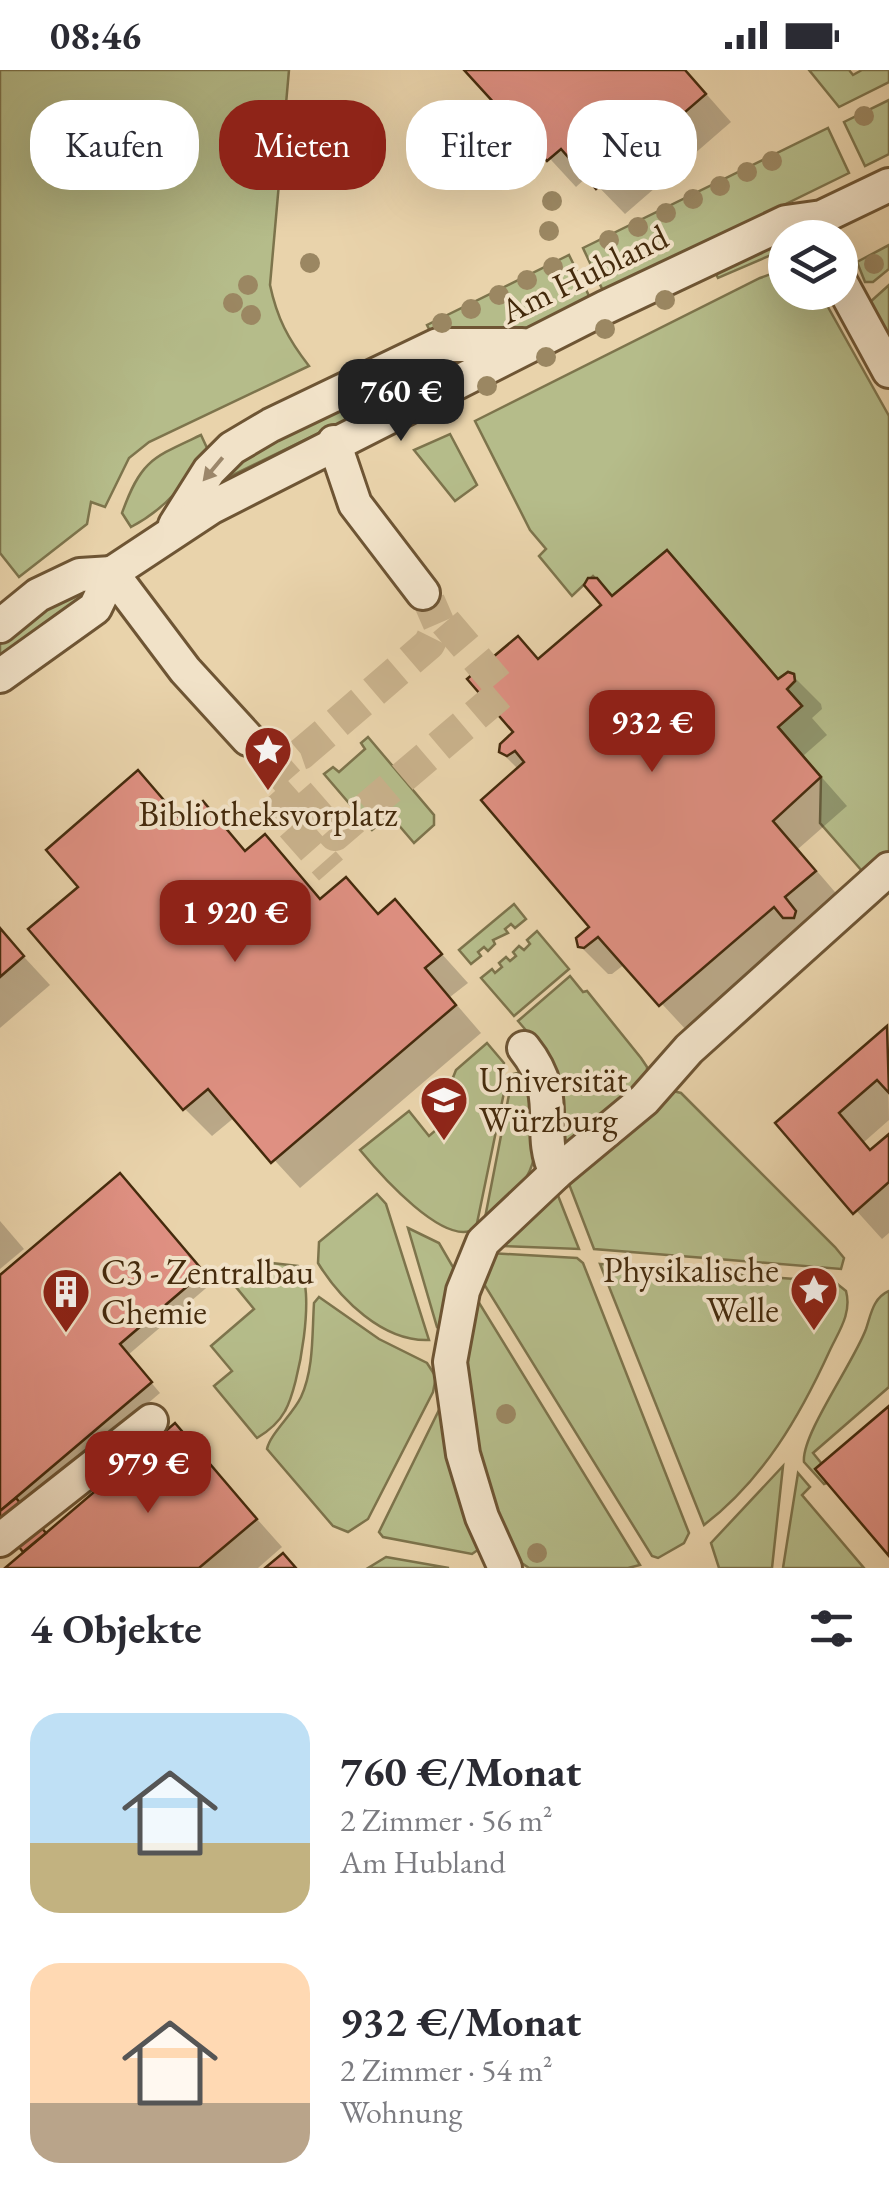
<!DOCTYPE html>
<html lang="de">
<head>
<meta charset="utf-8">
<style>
  body { margin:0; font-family:"EB Garamond",serif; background:#f2f2f3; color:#2b2b33; height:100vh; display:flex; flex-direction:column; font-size:38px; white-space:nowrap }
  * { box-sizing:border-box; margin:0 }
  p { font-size:32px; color:#7c7c81 }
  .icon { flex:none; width:55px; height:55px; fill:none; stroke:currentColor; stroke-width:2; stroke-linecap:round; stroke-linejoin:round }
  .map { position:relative; height:1498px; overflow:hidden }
  .side { display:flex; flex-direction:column; background:#fff; flex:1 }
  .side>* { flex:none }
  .guide { position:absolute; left:30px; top:30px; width:830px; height:90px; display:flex; gap:20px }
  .controls { position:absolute; left:768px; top:150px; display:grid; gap:20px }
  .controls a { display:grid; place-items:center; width:90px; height:90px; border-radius:50%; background:#fff; box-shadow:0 10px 40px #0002; font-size:50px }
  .price { position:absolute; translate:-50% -85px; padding:0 22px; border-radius:20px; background:#8f2418; color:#fff; font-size:32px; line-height:65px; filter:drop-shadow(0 2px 5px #0008) }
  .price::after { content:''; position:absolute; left:50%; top:60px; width:30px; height:22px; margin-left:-15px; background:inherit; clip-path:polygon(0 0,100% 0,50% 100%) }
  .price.active { background:#222; color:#fff }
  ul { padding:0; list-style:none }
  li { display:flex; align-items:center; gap:30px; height:250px; padding:0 30px }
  li span { display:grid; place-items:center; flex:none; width:280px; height:200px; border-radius:30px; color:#555 }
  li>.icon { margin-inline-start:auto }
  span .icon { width:120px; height:120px; fill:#fffc; stroke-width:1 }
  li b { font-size:42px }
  h2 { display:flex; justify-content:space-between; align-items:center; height:120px; padding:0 30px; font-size:42px }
  .tag { padding:0 35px; border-radius:40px; background:#fff; box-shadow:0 10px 40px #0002; font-size:35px; line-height:90px }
  .tag.active { background:#8f2418; color:#fff }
  .status { display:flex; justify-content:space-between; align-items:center; height:70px; padding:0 50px; background:#fff; direction:ltr }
  .status svg { height:28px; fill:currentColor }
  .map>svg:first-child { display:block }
  .green { fill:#b5bc8a; stroke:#7d744c; stroke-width:2.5 }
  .shadow { fill:#0003 }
  .building { fill:#df9082; stroke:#452b0d; stroke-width:2.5 }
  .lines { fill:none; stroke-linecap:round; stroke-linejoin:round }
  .minor-tunnel { stroke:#c8b18b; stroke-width:32; stroke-dasharray:32 16; stroke-linecap:butt }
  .minor-casing { stroke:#6e5534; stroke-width:38 }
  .minor { stroke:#f1e2c8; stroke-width:32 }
  .tree { fill:#9b8762 }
  .oneway { fill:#9b866a }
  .labels { text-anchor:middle; stroke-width:8; stroke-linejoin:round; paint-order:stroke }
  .street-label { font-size:35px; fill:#452b0d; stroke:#f1e2c8 }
  .poi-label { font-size:35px; fill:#452b0d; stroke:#f1e2c8; text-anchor:start }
</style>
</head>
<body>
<div class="status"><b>08:46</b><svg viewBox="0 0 49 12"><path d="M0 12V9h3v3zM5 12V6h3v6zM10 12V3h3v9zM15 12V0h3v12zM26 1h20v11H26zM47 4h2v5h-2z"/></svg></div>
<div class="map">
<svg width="889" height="1498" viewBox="0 0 889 1498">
  <rect width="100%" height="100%" fill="#e9d3ab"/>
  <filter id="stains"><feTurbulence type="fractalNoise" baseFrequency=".002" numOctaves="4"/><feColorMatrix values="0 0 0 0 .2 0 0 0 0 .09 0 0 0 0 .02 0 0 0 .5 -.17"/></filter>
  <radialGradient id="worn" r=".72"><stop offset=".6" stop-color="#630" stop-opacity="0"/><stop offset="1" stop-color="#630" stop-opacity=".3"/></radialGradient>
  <g class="green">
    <path d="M0 0H289L270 215C277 248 288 269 309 296L149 372 129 388 105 437 91 432 87 454 19 507 0 483Z"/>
    <path d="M809 0H849L853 5 862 0H889V12L839 37Z"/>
    <path d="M889 30V84L865 96 844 52Z"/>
    <path d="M828 58 849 103 604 223 583 178Z"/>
    <path d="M777 172 785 174V179L718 208 714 200Z"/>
    <path d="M889 175V199L873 212H865L857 192Z"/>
    <path d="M569 185 591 230 528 259 433 267 427 255Z"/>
    <path d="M782 200H785V222L817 223 824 230 889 346V786L862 801 820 753 821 707 778 657 802 636 787 619 795 611 794 604 788 602 778 609 667 480 612 526 593 506 572 526 539 486 546 479 530 460 475 351 760 208Z"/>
    <path d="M889 215V270L869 233Z"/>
    <path d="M416 294 424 312 214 414 228 393Z"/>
    <path d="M450 364 477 415 455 431 414 380Z"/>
    <path d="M201 365 207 378C186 413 167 438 131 457L122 443C141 390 152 388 201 365Z"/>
    <path d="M80 514 93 520 0 594V573Z"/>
    <path d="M368 667 434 745V755L414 773 390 745 372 760 324 704 333 697 339 702 365 679 361 673Z"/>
    <path d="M514 834 526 849 515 858 511 854 505 859 508 863 493 870 495 874 488 881 484 877 478 882 481 886 471 894 459 880Z"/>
    <path d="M537 861 569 899 514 946 481 908 492 899 495 903 502 897 499 893 506 887 510 891 516 886 513 882 519 876 524 880 530 874 527 870Z"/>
    <path d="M570 906 583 922 587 921 641 988 647 997V1010L562 1083 536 972 518 951Z"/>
    <path d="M487 973 504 993 502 1003 507 1008 476 1158C446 1180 379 1103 360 1080L409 1041 429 1066 456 1043 437 1017 452 1010 456 1000Z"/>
    <path d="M526 1001C537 1081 551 1096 484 1153L513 1004Z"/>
    <path d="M673 1021 681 1023 835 1177 844 1188 841 1199 594 1179 569 1114 571 1107Z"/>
    <path d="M557 1123 579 1179 502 1176Z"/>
    <path d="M377 1124 386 1134 429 1270C383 1272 340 1229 318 1193L319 1172Z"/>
    <path d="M408 1158 439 1173 457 1204 441 1261 437 1257Z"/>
    <path d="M490 1183 577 1188 583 1193 689 1463 684 1473 658 1488 652 1486 479 1206Z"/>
    <path d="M263 1192 298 1196C317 1216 299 1317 285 1341 279 1352 267 1362 257 1368L214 1316 232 1301 211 1276 254 1239 236 1217Z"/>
    <path d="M600 1194 821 1211 836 1213 846 1221C852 1243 839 1261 830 1280 800 1346 763 1410 704 1455Z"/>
    <path d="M889 1221V1317L813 1383 835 1410 824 1414 804 1392C801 1365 854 1292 866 1259 871 1244 873 1228 889 1221Z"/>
    <path d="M319 1227 379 1269 427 1293 436 1307 433 1322 368 1449 348 1462 333 1456 267 1379C270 1364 293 1344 301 1327 314 1299 312 1264 314 1233Z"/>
    <path d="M474 1227 478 1231 640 1495 628 1498H529L513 1487 498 1468 463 1311Z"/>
    <path d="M440 1338 482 1477 472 1484 383 1467 379 1462Z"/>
    <path d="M783 1396 772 1498H719L711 1473Z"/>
    <path d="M798 1403 810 1417 802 1425 864 1498H783Z"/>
    <path d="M386 1487 449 1498H368Z"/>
  </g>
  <g class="shadow">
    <path d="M468 0H685L731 52 625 144 588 106 576 117Z"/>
    <path d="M667 483 780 610 793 606 821 634 822 639 812 648 827 665 803 686 847 736 798 779 841 829 688 962 625 894 612 904H608L580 876 593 857 519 700 501 682 516 662 540 591Z"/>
    <path d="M138 704 183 752 203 735 248 783 265 768 323 831 346 811 380 845 395 832 468 913 450 927 481 963 300 1118 235 1047 212 1066 185 1039 32 859 81 817Z"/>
    <path d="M0 861 50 915 0 958Z"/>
    <path d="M887 960 889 1050 864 1072 873 1082 889 1068V1163L882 1169 778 1054Z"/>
    <path d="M129 1116 212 1213 128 1285 160 1323 24 1439 46 1466 175 1357 282 1477 258 1498H9L27 1483 5 1455 0 1459V1208Z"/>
    <path d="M0 1151 24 1179 0 1199Z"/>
  </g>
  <g class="building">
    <path d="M464 0H685L706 24 596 119 561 79 547 91Z"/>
    <path d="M667 480 778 609 788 602 794 604 795 611 787 619 802 636 778 657 821 707 773 751 816 801 785 827 796 841 794 848H783L774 837 659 936 598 867 584 878 578 877 576 868 589 857 481 730 524 692 515 681 507 686 499 682 500 674 513 662 467 609 518 566 538 589 601 535 584 515 588 508H597L612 526Z"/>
    <path d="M138 700 181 750 203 731 245 781 265 764 320 829 346 807 378 844 395 829 442 884 425 898 456 935 271 1093 208 1019 183 1040 28 859 78 817 46 780Z"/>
    <path d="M0 858 24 886 0 907Z"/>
    <path d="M887 956 889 1023 877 1010 839 1043 870 1080 889 1064V1112L853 1144 775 1053Z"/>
    <path d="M120 1103 204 1202 120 1274 152 1312 0 1441V1205Z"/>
    <path d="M889 1336V1486L815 1399Z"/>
    <path d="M175 1353 257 1449 199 1498H5Z"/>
    <path d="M16 1428 46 1463 23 1482 0 1453V1441Z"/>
    <path d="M283 1483 296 1498H265Z"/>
  </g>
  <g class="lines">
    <g class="minor-tunnel">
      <path d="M258 679 278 692 301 684 429 574 439 554 429 531"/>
      <path d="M267 687 335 765 504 621 436 541"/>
      <path d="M298 722 278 740 331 800"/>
    </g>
    <g class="minor-casing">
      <g id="minor">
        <path d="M840 211 889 301"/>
        <path d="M334 372 355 434 423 523"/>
        <path d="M175 455 209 401 232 378 271 355 438 275H522"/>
        <path d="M112 503 185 600 248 669"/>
        <path d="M0 556 38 525 80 505 112 503"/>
        <path d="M0 606 95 538 112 503 212 437 604 238 786 152 822 147 889 115"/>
        <path d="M524 978C564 1028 535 1059 556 1103"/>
        <path d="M0 1470 151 1351"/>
        <path d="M505 1498 482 1447 463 1384 450 1292 463 1221 483 1172 556 1103 644 1030 689 979 889 799"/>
      </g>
    </g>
    <use href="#minor" class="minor"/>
  </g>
  <g class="tree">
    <circle cx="290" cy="41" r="10"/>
    <circle cx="864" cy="46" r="10"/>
    <circle cx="285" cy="63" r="10"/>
    <circle cx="254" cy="78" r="10"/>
    <circle cx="772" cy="91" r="10"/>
    <circle cx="273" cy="95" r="10"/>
    <circle cx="747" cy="102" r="10"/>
    <circle cx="720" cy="116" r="10"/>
    <circle cx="693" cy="129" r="10"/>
    <circle cx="552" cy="131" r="10"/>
    <circle cx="666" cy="143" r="10"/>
    <circle cx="638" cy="157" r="10"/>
    <circle cx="549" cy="161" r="10"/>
    <circle cx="609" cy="170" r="10"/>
    <circle cx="310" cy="193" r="10"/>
    <circle cx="874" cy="194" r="10"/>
    <circle cx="553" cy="197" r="10"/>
    <circle cx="527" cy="210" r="10"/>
    <circle cx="248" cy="215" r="10"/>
    <circle cx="499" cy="225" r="10"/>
    <circle cx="665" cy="230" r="10"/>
    <circle cx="233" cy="233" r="10"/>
    <circle cx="471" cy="239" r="10"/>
    <circle cx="251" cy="245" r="10"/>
    <circle cx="442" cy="253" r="10"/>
    <circle cx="605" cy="259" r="10"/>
    <circle cx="546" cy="287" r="10"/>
    <circle cx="487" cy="316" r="10"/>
    <circle cx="506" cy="1344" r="10"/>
    <circle cx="537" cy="1483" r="10"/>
  </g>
  <defs><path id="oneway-solid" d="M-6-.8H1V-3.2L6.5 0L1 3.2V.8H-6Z" transform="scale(2.5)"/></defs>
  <use class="oneway" href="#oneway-solid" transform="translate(213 399) rotate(130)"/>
  <defs>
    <g id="sight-pin" transform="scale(2.5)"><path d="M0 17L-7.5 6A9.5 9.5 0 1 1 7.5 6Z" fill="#8f2418" stroke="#f1e2c8"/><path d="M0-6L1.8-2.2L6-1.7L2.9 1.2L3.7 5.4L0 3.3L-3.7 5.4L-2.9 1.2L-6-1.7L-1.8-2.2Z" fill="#fff"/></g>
    <g id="university-pin" transform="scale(2.5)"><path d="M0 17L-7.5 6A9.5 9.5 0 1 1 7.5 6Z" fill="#8f2418" stroke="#f1e2c8"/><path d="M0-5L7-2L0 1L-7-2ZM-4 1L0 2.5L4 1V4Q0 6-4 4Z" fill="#fff"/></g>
    <g id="building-pin" transform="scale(2.5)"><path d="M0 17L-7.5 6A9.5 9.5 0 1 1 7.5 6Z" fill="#8f2418" stroke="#f1e2c8"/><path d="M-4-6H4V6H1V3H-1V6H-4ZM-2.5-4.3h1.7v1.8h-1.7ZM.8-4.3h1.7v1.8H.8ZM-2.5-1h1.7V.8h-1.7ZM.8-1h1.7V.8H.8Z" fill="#fff"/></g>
  </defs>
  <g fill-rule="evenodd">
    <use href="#sight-pin" x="268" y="680"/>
    <use href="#university-pin" x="444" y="1030"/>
    <use href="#sight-pin" x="814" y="1220"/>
    <use href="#building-pin" x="66" y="1222"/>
  </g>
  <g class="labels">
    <g class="street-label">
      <text transform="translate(584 204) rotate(-26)" y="12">Am Hubland</text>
    </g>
    <g class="poi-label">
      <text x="268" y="756" text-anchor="middle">Bibliotheksvorplatz</text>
      <text x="479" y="1022">Universität<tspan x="479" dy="40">Würzburg</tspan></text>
      <text x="779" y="1212" text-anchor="end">Physikalische<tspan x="779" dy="40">Welle</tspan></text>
      <text x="101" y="1214">C3 - Zentralbau<tspan x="101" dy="40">Chemie</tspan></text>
    </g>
  </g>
  <rect width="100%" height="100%" filter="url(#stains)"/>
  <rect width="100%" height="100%" fill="url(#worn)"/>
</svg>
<div class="controls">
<a><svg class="icon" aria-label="layers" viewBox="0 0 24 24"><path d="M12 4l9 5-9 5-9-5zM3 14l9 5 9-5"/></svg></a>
</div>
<b class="price active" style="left:401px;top:374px">760 €</b>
<b class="price" style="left:652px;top:705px">932 €</b>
<b class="price" style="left:235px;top:895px">1 920 €</b>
<b class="price" style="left:148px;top:1446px">979 €</b>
<div class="guide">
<a class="tag">Kaufen</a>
<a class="tag active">Mieten</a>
<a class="tag">Filter</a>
<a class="tag">Neu</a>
</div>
</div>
<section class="side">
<h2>4 Objekte<svg class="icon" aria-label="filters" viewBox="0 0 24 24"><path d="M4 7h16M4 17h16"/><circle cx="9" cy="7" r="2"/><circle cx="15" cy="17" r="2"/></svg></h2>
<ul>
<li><span style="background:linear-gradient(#bfe0f5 65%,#c2b280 0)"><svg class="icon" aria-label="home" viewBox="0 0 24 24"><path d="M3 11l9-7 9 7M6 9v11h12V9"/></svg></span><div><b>760 €/Monat</b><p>2 Zimmer · 56 m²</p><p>Am Hubland</p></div></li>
<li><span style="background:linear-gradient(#ffd9b3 70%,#b9a48a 0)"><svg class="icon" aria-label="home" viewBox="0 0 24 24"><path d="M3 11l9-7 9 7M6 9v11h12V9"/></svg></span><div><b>932 €/Monat</b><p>2 Zimmer · 54 m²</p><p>Wohnung</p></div></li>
</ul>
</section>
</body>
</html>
